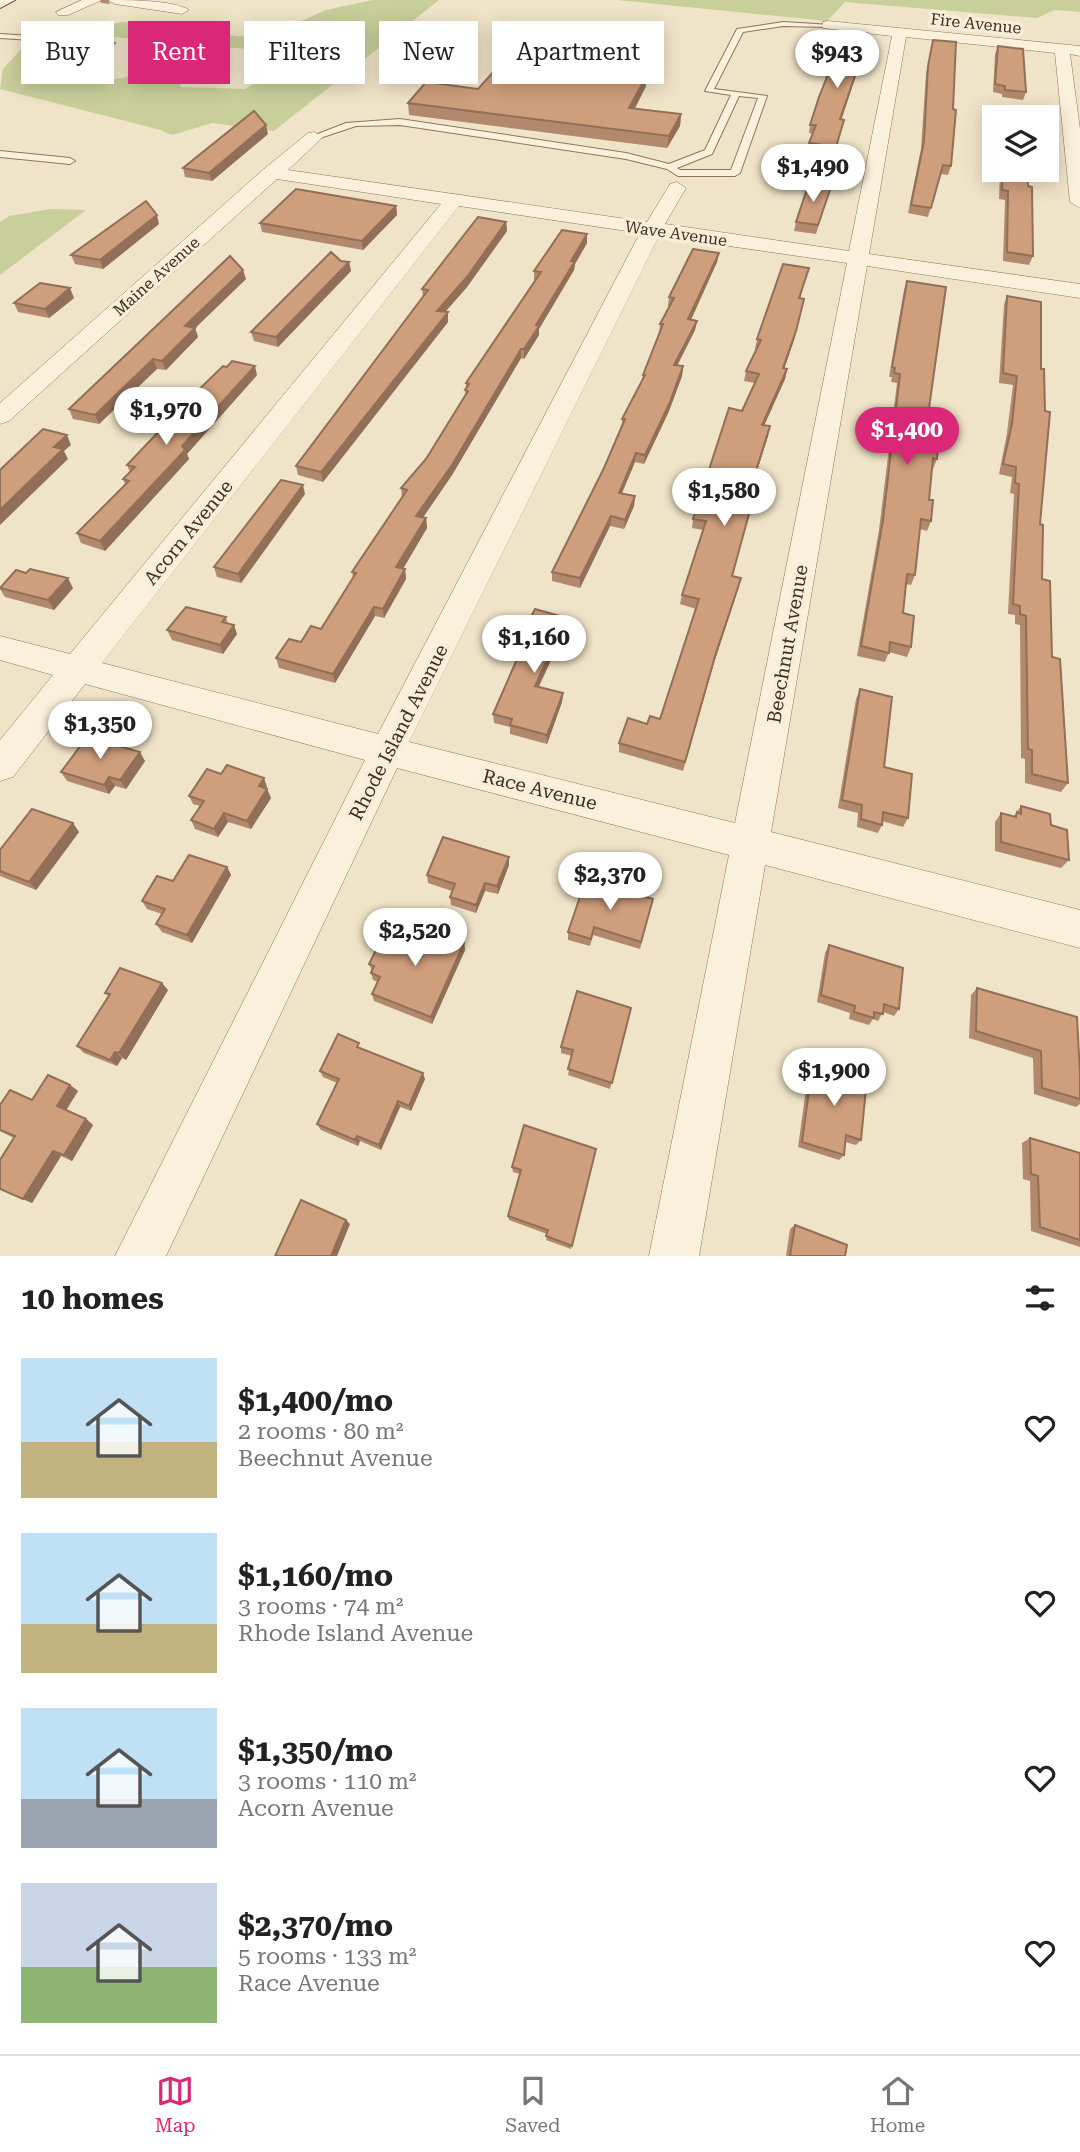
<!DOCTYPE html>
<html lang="en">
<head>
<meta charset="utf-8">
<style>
  body { margin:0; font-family:"Roboto Serif",serif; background:#f6f6f6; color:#222; height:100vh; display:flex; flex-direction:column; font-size:26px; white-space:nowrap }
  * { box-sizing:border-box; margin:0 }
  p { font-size:23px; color:#767676 }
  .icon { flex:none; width:38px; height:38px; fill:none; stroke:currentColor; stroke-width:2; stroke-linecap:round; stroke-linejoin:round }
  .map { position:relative; height:1256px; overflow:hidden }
  .drawer { display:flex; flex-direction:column; background:#fff; flex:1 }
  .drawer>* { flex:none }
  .guide { position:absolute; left:21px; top:21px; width:700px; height:63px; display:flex; gap:14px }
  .tools { position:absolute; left:982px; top:105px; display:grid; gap:14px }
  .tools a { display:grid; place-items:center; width:77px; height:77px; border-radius:0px; background:#fff; box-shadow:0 4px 18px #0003; font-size:35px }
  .price { position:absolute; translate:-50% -60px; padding:0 16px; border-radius:24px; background:#fff; color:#222; font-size:23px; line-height:46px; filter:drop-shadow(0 2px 4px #0008) }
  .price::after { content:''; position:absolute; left:50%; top:42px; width:21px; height:16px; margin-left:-10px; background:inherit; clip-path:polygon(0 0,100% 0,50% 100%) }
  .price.current { background:#db2777; color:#fff }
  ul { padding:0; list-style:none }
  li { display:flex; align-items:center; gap:21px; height:175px; padding:0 21px }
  li span { display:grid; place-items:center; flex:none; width:196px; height:140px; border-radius:0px; color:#555 }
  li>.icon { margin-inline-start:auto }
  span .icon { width:84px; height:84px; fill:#fffc; stroke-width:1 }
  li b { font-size:30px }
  h2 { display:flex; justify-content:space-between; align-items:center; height:84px; padding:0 21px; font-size:30px }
  .pill { padding:0 24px; border-radius:0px; background:#fff; box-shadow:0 4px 18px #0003; font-size:24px; line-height:63px }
  .pill.current { background:#db2777; color:#fff }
  .tabs { display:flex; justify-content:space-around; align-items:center; height:98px; border-top:2px solid #e0e0e0; background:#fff; font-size:19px; color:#767676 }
  .tabs a { display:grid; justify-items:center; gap:4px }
  .tabs .current { color:#db2777 }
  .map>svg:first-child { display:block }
  .green { fill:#c9cf9b }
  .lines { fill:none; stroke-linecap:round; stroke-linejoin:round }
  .lane-casing { stroke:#8d765c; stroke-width:2 }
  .street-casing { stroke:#8d765c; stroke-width:1 }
  .secondary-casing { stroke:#6f573f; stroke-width:2 }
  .lane { fill:#faf1dc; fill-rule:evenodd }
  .street { fill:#faf1dc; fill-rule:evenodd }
  .secondary { fill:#faf1dc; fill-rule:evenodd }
  .wall { fill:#b2896c }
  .shaded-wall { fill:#916f58 }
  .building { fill:#cf9f7d; stroke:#916f58; stroke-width:2 }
  .labels { text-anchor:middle; stroke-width:7; stroke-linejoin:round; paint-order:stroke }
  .far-street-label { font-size:16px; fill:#3d2e20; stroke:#f7eed8 }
  .street-label { font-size:19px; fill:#3d2e20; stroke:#f7eed8 }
</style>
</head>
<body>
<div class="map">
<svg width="1080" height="1256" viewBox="0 0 1080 1256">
  <rect width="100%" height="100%" fill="#f0e4c8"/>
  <g class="green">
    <path d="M373 0H439L274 131 212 123 172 135 161 130 0 89 3 69 25 45 58 71 106 80 123 78 170 58 181 87 245 89 282 68 259 50 68 33 122 22 180 25 201 33 263 38 326 10Z"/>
    <path d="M617 0H1080V12L1055 10 1037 18 845 2 827 21Z"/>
    <path d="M51 209 86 210 0 275V222L9 216Z"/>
  </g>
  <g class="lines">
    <g class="lane-casing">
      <g id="lane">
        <path d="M783 22 832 25 828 27 783 26 743 32 714 89 767 96 740 173 735 176H678L667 169 626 159 400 125 356 126 314 140 310 137 346 123 400 119 626 153 669 164 705 150 731 95 705 91 737 29ZM739 96 758 98 731 170H680L677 168 712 154Z"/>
        <path d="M0 34 111 41 115 43 111 45 0 38Z"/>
        <path d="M0 151 70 158 75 161 70 164 0 157Z"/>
      </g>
    </g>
    <g class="street-casing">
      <g id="street">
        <path d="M82 0H102L68 15H58L56 12Z"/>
        <path d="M108 0C128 0 174 0 189 10L182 14 115 4Z"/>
        <path d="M828 21 1080 46V56L1070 54 1080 129V208L1070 202 1055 53 906 37 869 254 1080 284V298L867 266 771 832 1080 910V948L765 865 699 1256H649L729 855 397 768 166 1256H115L365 760 85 684 13 777 0 781V740L53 675 0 660V636L70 654 441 204 277 179 9 421 0 424V403L264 169 308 133 314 132 323 137 288 170 647 222 670 184 677 182 686 188 665 224 849 251 892 36 823 28V22ZM459 206 640 233 378 734 102 663ZM659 236 847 263 735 823 409 742Z"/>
      </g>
    </g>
    <g class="secondary-casing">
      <path id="secondary" d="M0 0H15L0 8Z"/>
    </g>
    <use href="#lane" class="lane"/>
    <use href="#street" class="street"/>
    <use href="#secondary" class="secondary"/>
  </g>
  <g class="wall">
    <path d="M100 0H108L110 4 101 3Z"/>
    <path d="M867 33 863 46V54L841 119 844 120 834 155 807 151 813 134 809 133 810 125Z"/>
    <path d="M933 40 951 166 948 175 941 174 928 217 908 213 921 149 926 74Z"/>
    <path d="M998 46 1026 92 1023 100 1002 97V94L993 92 995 54Z"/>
    <path d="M646 86 635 108 681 114 680 126 667 148 409 115 408 103 478 89Z"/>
    <path d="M268 134 212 181 185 177 183 168Z"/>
    <path d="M1000 170H1027L1033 256 1029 265 1003 261 1005 200 999 199Z"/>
    <path d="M831 187 816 234 794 231 796 222Z"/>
    <path d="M396 206 397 215 363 250 262 232 260 223Z"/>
    <path d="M506 222 507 231 467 287 445 312 448 322 323 482 298 475 296 466 423 297 422 289Z"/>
    <path d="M159 224 103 269 75 264 71 255Z"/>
    <path d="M587 234V243L575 264 574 270 539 329V335L524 359 521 358 452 475 423 517 426 518 427 528 403 569H405L406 579 384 618 375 616 335 683 279 668 276 658 321 629 353 577 352 572 402 497 401 488 426 459 465 396 466 383 535 280H534V271Z"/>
    <path d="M719 253 717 262 691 320 697 321 695 330 677 365 683 366 682 376 669 411 644 464 635 462 622 493 635 496 634 506 624 529 610 526 580 588 552 581V572L604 468 622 426V419L642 381 643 375 659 333 660 324 670 306H668L669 297Z"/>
    <path d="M349 262 351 271 278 347 254 341 251 332Z"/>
    <path d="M809 268 800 299 794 340 784 369H787L785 379 764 425 768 436 754 480 733 576 739 587 713 666 683 771 619 752V743L647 724 660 719 696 609 680 604 682 595 703 530 692 528 693 519 755 383 744 381 746 371 756 349H755L757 339Z"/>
    <path d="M246 279 195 328 198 337 166 370 157 369 99 424 73 419 69 409Z"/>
    <path d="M907 281 937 459 933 469 932 468 929 500 931 521 927 531 920 529 915 575 911 585 906 584 903 613 911 647 907 657 889 652 885 662 857 656 879 530 897 383 891 382 892 377H889L904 290Z"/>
    <path d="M1007 296 1040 524 1042 579 1068 783 1061 792 1025 783V759L1021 758 1020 625 1015 624V615L1008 614 1014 494 1010 493 1012 477 999 474 1007 433 1013 385 999 383 1004 305Z"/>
    <path d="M74 298 49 318 18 312 14 303Z"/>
    <path d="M257 375 187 454 189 459 105 551 81 543 77 533 125 484 123 479 130 472 127 465 162 428 161 424Z"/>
    <path d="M305 494 241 583 217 577 214 567Z"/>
    <path d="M0 587 73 588 54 610 5 597 0 589Z"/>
    <path d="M226 617 228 624 237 634 223 654 172 640 167 630Z"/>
    <path d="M574 620V629L560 660 552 658 538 687 563 693 562 702 547 744 510 734V727L494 723 493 714 517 658V649L520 643V639Z"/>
    <path d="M860 689 884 767 908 818 903 827 882 821V825L878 833 857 827 858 813 838 808 856 699Z"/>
    <path d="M145 761 126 789 115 786 109 794 67 781 61 772Z"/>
    <path d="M221 774 267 787 266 788 267 789 271 798 251 829 228 822 218 837 195 829 191 820 200 806 193 804 189 796Z"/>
    <path d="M1021 806 1051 825 1069 860 1061 868 995 851V822L1001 813 1014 816Z"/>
    <path d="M79 832 36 890 0 876V850Z"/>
    <path d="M509 857V865L498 894 485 891 476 913 451 905 450 897 452 891 428 883 427 875Z"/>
    <path d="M227 867 231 875 192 943 162 932 156 924 162 914 147 909 142 901 173 881Z"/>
    <path d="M651 907 640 949 593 935 590 946 568 940V932Z"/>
    <path d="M464 943 465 950 432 1024 374 1001 372 994 378 982 373 980 371 973 372 971 369 964 393 947Z"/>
    <path d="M829 945 899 1009 894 1016 883 1012 878 1021 873 1019 869 1025 849 1019 850 1013 817 1002 825 953Z"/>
    <path d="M977 988 1080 1074V1104L1076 1107 1034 1094 1033 1058 969 1038 971 995Z"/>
    <path d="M168 990 126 1060 122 1058 117 1066 84 1053 77 1046 109 997 105 993Z"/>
    <path d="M631 1008 610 1089 568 1075 572 1056 561 1053V1047Z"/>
    <path d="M362 1049 425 1079 411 1111 400 1107 381 1150 360 1141 358 1146 321 1130 317 1124 337 1083 323 1077 320 1071Z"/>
    <path d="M813 1061 861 1140 856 1145 845 1142 844 1155 839 1160 798 1147 809 1067Z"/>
    <path d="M70 1085 78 1091 66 1110 86 1119 93 1125 72 1161 61 1156 32 1203 0 1189V1160L14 1138 0 1131V1105L32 1100Z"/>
    <path d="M1030 1138 1080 1153V1247L1031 1231 1030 1181 1023 1179 1022 1143Z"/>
    <path d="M596 1149 571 1249 546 1240 547 1234 509 1220 508 1216 520 1174 513 1172 512 1167Z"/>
    <path d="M795 1225 845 1256H786L790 1229Z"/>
  </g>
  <g class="shaded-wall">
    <path d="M865 47 863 54 839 127 840 119Z"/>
    <path d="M647 75 646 86 629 120V108Z"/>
    <path d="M681 114 680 126 667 148 669 136Z"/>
    <path d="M266 125 268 134 212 181 209 173Z"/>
    <path d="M396 206 397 215 363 250 362 241Z"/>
    <path d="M157 215 159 224 103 269 100 260Z"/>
    <path d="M506 222 507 231 467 287 438 320 437 311Z"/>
    <path d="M587 234V243L575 264 574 270 539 329V335L524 359V349L536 325 571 261Z"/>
    <path d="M719 253 717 262 687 328 688 319Z"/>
    <path d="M349 262 351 271 278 347 276 337Z"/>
    <path d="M243 270 246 279 188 335 185 326Z"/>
    <path d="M70 288 74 298 49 318 45 309Z"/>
    <path d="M802 308 794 340 781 378 783 368Z"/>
    <path d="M448 312V322L323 482 321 472Z"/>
    <path d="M697 321 695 330 673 374 674 365Z"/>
    <path d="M195 328 198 337 166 370 162 361Z"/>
    <path d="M521 349V358L452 475 418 525 416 516Z"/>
    <path d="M153 359 157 369 99 424 95 415Z"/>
    <path d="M255 366 257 375 187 454 189 459 105 551 100 541 182 446Z"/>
    <path d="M683 366 682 376 669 411 644 464 645 455Z"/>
    <path d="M787 369 785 379 760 435 762 425Z"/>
    <path d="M770 426 768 436 751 490 753 480Z"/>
    <path d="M67 435 71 445 64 451 68 459 0 525V510L54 447Z"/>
    <path d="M636 453 635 462 618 502 619 493Z"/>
    <path d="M303 485 305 494 241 583 238 574Z"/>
    <path d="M635 496 634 506 624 529 625 520Z"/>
    <path d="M611 516 610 526 580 588V578Z"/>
    <path d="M426 518 427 528 398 577 396 567Z"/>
    <path d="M405 569 406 579 384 618 383 609Z"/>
    <path d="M68 578 73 588 54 610 48 600Z"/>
    <path d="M741 578 713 666 683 771 715 656Z"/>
    <path d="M374 607 375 616 335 683 333 674Z"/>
    <path d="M574 620V629L560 660V651Z"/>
    <path d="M234 625 237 634 223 654 220 645Z"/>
    <path d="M552 649V658L535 695V686Z"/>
    <path d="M563 693 562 702 547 744V735Z"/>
    <path d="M140 752 145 761 126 789 120 780Z"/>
    <path d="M109 777 115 786 109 794 104 785Z"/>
    <path d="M264 778 267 787 262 794 259 786Z"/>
    <path d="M267 789 271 798 251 829 247 821Z"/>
    <path d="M224 813 228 822 218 837 214 829Z"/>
    <path d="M73 823 79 832 36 890 29 882Z"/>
    <path d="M509 857V865L498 894 497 886Z"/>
    <path d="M227 867 231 875 192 943 187 935Z"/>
    <path d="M485 883V891L476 913V905Z"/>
    <path d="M464 943 465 950 432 1024 431 1017Z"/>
    <path d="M162 983 168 990 126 1060 119 1053Z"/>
    <path d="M115 1052 122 1058 117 1066 110 1060Z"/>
    <path d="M423 1073 425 1079 411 1111 409 1106Z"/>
    <path d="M70 1085 78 1091 65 1112 57 1106Z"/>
    <path d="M398 1101 400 1107 381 1150 379 1145Z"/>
    <path d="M86 1119 93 1125 72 1161 64 1155Z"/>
    <path d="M357 1136 360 1141 358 1146 355 1140Z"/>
    <path d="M53 1151 61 1156 32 1203 23 1199Z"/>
    <path d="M346 1220 350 1224 337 1256H331Z"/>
  </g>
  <g class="building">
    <path d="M845 31 867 33 861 46 865 47 840 119 844 120 836 147 809 143 816 125H810L819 97Z"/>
    <path d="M933 40 956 42 953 109 956 110 951 166 943 165 931 208 911 205 924 141 928 66Z"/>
    <path d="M998 46 1023 49 1026 92 1005 90V86L995 84Z"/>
    <path d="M505 59 647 75 629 108 681 114 669 136 408 103 426 82 478 89Z"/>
    <path d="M254 111 266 125 209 173 183 168Z"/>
    <path d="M1003 170H1027L1028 186 1032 187 1033 256 1007 252 1008 191 1002 190Z"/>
    <path d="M809 183 831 187 818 225 796 222Z"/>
    <path d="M296 189 396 206 362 241 260 223Z"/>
    <path d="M146 201 157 215 100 260 71 255Z"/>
    <path d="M478 217 506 222 467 277 437 311 448 312 321 472 296 466 428 290 422 289Z"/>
    <path d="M562 230 587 234 571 261H575L536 325 539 326 524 349H521L452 465 416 516 426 518 396 567 405 569 383 609 374 607 333 674 276 658 289 639 301 642 311 626 321 629 356 573 352 572 407 490 401 488 426 459 468 391 465 390 469 384 466 383 541 272 534 271Z"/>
    <path d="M693 249 719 253 688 319 697 321 674 365 683 366 670 402 645 455 636 453 619 493 635 496 625 520 611 516 580 578 552 572 604 468 625 419H622L645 375H643L663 324H660L674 298 669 297Z"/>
    <path d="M331 252 341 261 349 262 276 337 251 332Z"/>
    <path d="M230 256 243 270 185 326 195 328 162 361 153 359 95 415 69 409Z"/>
    <path d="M783 264 809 268 799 298 804 299 796 331 783 368 787 369 762 425 770 426 753 480 758 481 732 576 741 578 715 656 685 762 619 743 628 718 647 724 650 716 660 719 699 599 682 595 706 521 693 519 729 408 742 411 759 374 746 371 761 340 757 339Z"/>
    <path d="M907 281 946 287 929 408 941 410 937 459 933 458 929 500H933L931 521 921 519 915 575 907 574 903 613 914 616 911 647 890 642 889 653 861 646 883 520 900 374 894 373 895 368 892 367Z"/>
    <path d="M40 283 70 288 45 309 14 303Z"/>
    <path d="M1007 296 1041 302V369H1044L1045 411 1050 412 1040 524 1043 525 1042 579 1050 581 1052 657 1060 659 1068 783 1032 774V750L1028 749 1026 616 1020 614V606L1013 604 1019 484 1015 483 1016 467 1003 464 1012 424 1017 376 1003 373Z"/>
    <path d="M232 361 255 366 182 446 185 450 100 541 77 533 129 481 123 479 135 467 127 465 165 425 161 424 182 403H185L223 366 227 367Z"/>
    <path d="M43 429 67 435 54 447 63 449 0 510V470Z"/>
    <path d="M281 480 303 485 238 574 214 567Z"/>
    <path d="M30 569 68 578 48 600 0 588 16 570 26 573Z"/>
    <path d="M186 607 226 617 222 622 234 625 220 645 167 630Z"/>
    <path d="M535 609 574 620 560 651 552 649 535 686 563 693 547 735 510 725 512 719 493 714 521 650 517 649 522 639H520Z"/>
    <path d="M860 689 892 697 884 767 912 774 908 818 883 812 882 825 861 819 862 805 842 800Z"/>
    <path d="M87 737 140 752 120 780 109 777 104 785 61 772Z"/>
    <path d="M227 765 264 778 259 786 267 789 247 821 224 813 214 829 191 820 204 801 189 796 207 769 221 774Z"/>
    <path d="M1021 806 1050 814 1051 825 1067 830 1069 860 1001 842V813L1016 817 1017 812 1021 814Z"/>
    <path d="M32 809 73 823 29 882 0 871V850Z"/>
    <path d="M443 837 509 857 497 886 485 883 476 905 450 897 455 884 427 875Z"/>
    <path d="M189 855 227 867 187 935 156 924 165 909 142 901 157 876 173 881Z"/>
    <path d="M586 879 653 899 641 942 594 927 591 939 568 932Z"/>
    <path d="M407 921 464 943 431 1017 372 994 380 977 371 973 374 966 369 964 380 942 393 947Z"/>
    <path d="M829 945 903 968 899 1009 884 1004 883 1014 874 1012V1018L854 1012 855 1006 821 995Z"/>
    <path d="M120 968 162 983 119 1053 115 1052 110 1060 77 1046 110 994 105 993Z"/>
    <path d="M977 988 1077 1017 1080 1074V1099L1042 1088 1041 1051 976 1031Z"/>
    <path d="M577 991 631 1008 612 1083 568 1069 573 1050 561 1047Z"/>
    <path d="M338 1034 359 1043 357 1047 423 1073 409 1106 398 1101 379 1145 357 1136 355 1140 317 1124 339 1079 320 1071Z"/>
    <path d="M813 1061 867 1078 861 1140 846 1135 844 1155 802 1142Z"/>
    <path d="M48 1075 70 1085 57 1106 86 1119 64 1155 53 1151 23 1199 0 1189V1160L15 1136 0 1130V1105L10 1090 32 1100Z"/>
    <path d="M524 1125 596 1149 572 1246 546 1236 548 1230 508 1216 521 1170 512 1167Z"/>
    <path d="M1030 1138 1080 1153V1240L1040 1227 1038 1176 1031 1174Z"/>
    <path d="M301 1200 346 1220 331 1256H275Z"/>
    <path d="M795 1225 847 1245 845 1256H790Z"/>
  </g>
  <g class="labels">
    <g class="far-street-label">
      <text transform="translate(976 23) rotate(6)" y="6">Fire Avenue</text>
      <text transform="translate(676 233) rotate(8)" y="6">Wave Avenue</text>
      <text transform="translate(156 276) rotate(-42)" y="6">Maine Avenue</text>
    </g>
    <g class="street-label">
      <text transform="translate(188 532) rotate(-51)" y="7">Acorn Avenue</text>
      <text transform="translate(787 644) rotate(-80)" y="7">Beechnut Avenue</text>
      <text transform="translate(398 732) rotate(-63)" y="7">Rhode Island Avenue</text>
      <text transform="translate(540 789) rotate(14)" y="7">Race Avenue</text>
    </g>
  </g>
</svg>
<div class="tools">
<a><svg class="icon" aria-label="layers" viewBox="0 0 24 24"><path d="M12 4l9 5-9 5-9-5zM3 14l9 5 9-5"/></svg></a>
</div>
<b class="price" style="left:837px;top:90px">$943</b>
<b class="price" style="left:813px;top:204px">$1,490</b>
<b class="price" style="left:166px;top:447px">$1,970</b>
<b class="price current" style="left:907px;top:467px">$1,400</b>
<b class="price" style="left:724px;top:528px">$1,580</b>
<b class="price" style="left:534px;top:675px">$1,160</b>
<b class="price" style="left:100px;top:761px">$1,350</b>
<b class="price" style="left:610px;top:912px">$2,370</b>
<b class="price" style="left:415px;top:968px">$2,520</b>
<b class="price" style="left:834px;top:1108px">$1,900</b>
<div class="guide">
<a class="pill">Buy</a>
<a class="pill current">Rent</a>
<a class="pill">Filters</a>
<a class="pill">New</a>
<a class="pill">Apartment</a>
</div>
</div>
<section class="drawer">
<h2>10 homes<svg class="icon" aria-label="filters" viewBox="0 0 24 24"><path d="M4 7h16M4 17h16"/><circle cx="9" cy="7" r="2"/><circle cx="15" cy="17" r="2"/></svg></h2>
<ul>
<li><span style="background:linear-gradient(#bfe0f5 60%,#c2b280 0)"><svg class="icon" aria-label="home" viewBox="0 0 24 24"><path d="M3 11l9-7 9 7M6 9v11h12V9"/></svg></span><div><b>$1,400/mo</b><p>2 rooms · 80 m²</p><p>Beechnut Avenue</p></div><svg class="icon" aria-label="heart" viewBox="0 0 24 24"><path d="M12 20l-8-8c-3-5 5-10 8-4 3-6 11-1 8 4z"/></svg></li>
<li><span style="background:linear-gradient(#bfe0f5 65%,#c2b280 0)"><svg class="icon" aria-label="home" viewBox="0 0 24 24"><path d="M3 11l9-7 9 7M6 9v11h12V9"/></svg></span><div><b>$1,160/mo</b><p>3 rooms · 74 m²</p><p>Rhode Island Avenue</p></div><svg class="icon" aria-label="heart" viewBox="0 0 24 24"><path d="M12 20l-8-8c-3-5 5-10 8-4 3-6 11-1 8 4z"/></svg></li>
<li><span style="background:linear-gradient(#bfe0f5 65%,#9aa5b1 0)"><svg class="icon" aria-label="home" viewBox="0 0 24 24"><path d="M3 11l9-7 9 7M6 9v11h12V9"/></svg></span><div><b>$1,350/mo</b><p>3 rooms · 110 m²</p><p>Acorn Avenue</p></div><svg class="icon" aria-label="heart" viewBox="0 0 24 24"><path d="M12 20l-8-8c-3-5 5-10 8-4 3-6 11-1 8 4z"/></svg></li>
<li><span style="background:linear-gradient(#c9d6e8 60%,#8fb573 0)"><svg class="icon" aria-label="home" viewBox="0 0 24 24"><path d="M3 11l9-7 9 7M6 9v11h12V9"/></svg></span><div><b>$2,370/mo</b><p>5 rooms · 133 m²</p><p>Race Avenue</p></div><svg class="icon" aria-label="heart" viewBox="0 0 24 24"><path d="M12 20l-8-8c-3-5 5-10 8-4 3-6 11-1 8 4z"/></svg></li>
</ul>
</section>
<nav class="tabs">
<a class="current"><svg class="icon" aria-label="map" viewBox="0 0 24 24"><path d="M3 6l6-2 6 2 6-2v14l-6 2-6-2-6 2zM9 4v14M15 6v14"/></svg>Map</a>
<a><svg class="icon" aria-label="saved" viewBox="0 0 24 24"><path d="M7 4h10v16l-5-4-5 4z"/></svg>Saved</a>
<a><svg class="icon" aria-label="home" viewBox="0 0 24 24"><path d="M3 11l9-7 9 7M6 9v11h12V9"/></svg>Home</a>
</nav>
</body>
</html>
